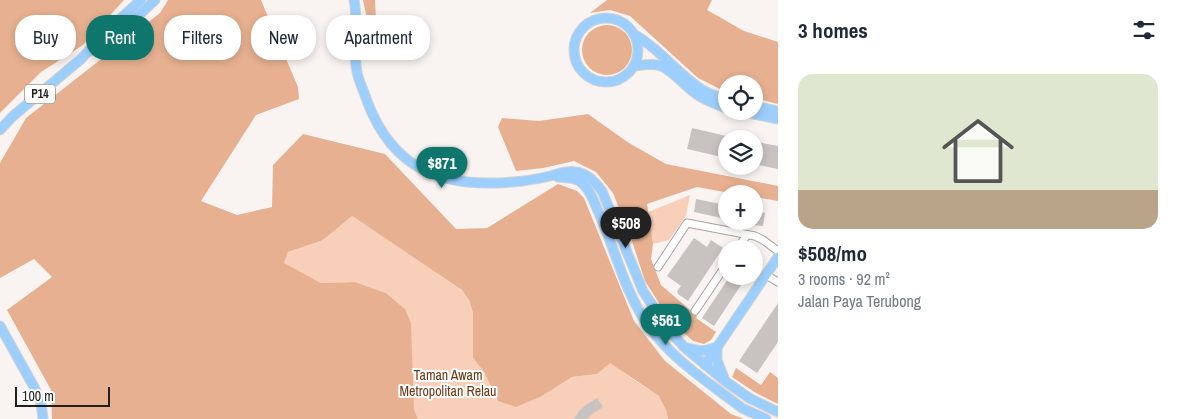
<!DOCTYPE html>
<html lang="en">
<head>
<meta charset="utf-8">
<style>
  body { margin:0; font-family:"Archivo Narrow",sans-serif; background:#f6f6f7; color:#1f2937; height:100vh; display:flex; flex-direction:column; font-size:19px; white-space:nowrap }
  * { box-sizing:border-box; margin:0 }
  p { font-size:16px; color:#747a83 }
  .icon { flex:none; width:28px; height:28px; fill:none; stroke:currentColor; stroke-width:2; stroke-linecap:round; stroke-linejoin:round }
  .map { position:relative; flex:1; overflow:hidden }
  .drawer { display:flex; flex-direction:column; background:#fff; width:400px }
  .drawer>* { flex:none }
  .guide { position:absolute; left:15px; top:15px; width:475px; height:45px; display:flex; gap:10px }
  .controls { position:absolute; left:718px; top:75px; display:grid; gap:10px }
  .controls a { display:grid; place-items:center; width:45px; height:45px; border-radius:50%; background:#fff; box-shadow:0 2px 8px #0003; font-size:25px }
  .scale { position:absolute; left:15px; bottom:12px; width:95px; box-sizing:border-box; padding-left:5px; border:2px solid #22201f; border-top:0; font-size:14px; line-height:18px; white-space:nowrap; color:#22201f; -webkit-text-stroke:4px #fff; paint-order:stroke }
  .price { position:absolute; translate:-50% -42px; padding:0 11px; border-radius:18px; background:#0f766e; color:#fff; font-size:16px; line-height:32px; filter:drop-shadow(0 1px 2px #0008) }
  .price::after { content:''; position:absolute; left:50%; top:30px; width:15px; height:11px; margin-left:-8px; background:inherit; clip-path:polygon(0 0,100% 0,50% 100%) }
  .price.current { background:#222; color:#fff }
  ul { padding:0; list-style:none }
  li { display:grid; align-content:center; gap:10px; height:265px; padding:0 20px }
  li+li { border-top:1px solid #e0e1e3 }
  li span { display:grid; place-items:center; height:155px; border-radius:15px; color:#555 }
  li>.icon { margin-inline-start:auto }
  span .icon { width:90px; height:90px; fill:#fffc; stroke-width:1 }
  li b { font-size:21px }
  h2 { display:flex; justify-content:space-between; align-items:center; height:60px; padding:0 20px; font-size:21px }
  .tag { padding:0 18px; border-radius:20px; background:#fff; box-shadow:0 2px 8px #0003; font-size:18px; line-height:45px }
  .tag.current { background:#0f766e; color:#fff }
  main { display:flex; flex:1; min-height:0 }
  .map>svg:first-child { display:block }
  .green { fill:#f8d0ba }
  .forest { fill:#e7b191 }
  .building { fill:#c8c3c0 }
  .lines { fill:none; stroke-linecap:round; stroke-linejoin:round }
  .minor-casing { stroke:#a8a4a1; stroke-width:9 }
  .major-casing { stroke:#d3d2d2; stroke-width:11 }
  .minor { stroke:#fff; stroke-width:7 }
  .major { stroke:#9dcffe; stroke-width:9 }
  .labels { text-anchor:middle; stroke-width:4; stroke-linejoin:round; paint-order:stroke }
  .shield { fill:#fff; stroke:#646362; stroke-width:1 }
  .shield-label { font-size:12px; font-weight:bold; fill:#22201f }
  .park-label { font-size:14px; fill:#6b3816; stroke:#fff }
</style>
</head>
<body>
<main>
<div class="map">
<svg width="778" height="419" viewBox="0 0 778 419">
  <rect width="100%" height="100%" fill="#f9f4f1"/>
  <g class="green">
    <path d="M690 195 686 216 669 240 653 244 648 212Z"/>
    <path d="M352 216 462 290 469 300 473 313V358L484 372 498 401 542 396 572 377 597 374 610 362 634 380 660 396 666 410 668 419H418L414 409 405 309 386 293 355 282 321 283 283 263 288 252 321 241 328 236Z"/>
  </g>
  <g class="forest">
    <path d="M0 0H124L83 45 41 72 0 113Z"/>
    <path d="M168 0H261L298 87 299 99 256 115 201 201 237 215 272 207 273 165 303 134 385 154 456 229 487 228 558 184 577 191 584 198 634 321 665 361 731 414 744 419H668L666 410 659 396 610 363 597 374 572 377 542 396 516 407 498 401 484 372 473 358V313L469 300 462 290 352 216 328 236 321 241 288 252 284 263 321 283 355 282 386 293 405 309 411 323 414 409 418 419H52L51 390 7 310 52 277 34 259 0 278V163L26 118 160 13Z"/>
    <path d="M363 0H375L377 42 368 40V23Z"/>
    <path d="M607 0H712L707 10 744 31 778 42V104L754 98V84H726V92L698 78 630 16 610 10 590 13Z"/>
    <circle cx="607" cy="50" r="25"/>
    <path d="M588 114 629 143 666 164 778 186V201L754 197V194H735L697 187 647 204 653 244 651 259 661 285 697 316 696 318 716 332 711 340 704 344 693 341 669 319 645 281 632 241 613 193 596 172 574 161 543 168 516 171 498 127 502 118 539 121Z"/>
    <path d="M736 368 761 385 770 372 778 378V404L756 393 732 377Z"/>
  </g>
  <g class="building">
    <path d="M692 128 726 136V158L687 149Z"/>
    <path d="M757 142 778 146V169L754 164V156Z"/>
    <path d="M696 199 726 205V219L694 212Z"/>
    <path d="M754 210 765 213 763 226 754 225Z"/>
    <path d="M694 238 707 247 711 240 723 248 688 301 678 294 677 291 681 286 667 276Z"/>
    <path d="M730 276H747L714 326 702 318Z"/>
    <path d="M778 303V342L757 373 739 361Z"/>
    <path d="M597 398 603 407 594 413 587 419H574L579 411 586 405Z"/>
  </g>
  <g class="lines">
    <g class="minor-casing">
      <g id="minor">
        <path d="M737 249 747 235"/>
        <path d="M658 267 687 223 755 236 763 240 778 251"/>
        <path d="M766 275 778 282"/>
        <path d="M695 311 726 265"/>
      </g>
    </g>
    <g class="major-casing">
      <g id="major">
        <path d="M354 0C359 24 352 48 357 72 359 82 364 91 367 101 393 170 442 188 512 182 525 181 538 179 550 176 559 174 566 170 576 172 588 174 595 182 602 191L643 291 668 329 684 347 725 381 749 398 778 412"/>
        <circle cx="606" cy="50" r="32"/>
        <path d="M635 35C660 49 677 73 701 89 709 94 718 97 726 99"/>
        <path d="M94 51 140 14 155 0"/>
        <path d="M634 66C643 65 653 63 661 66 675 72 685 87 698 95 706 101 717 104 726 108"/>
        <path d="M754 106 778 111"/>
        <path d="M740 111 778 119"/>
        <path d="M0 130 12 117 81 59 109 29 141 0"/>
        <path d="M558 177C568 178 576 177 583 184 591 191 594 202 598 211 615 248 624 291 648 325 667 352 692 371 718 390 726 396 734 402 742 408 750 412 758 415 766 419"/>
        <path d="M0 326 34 387 41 403 43 419"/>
        <path d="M688 348C700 351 704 352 716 347"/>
        <path d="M717 348V360L724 378"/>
        <path d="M705 365 778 257"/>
      </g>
    </g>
    <use href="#minor" class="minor"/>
    <use href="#major" class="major"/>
  </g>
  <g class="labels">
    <rect class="shield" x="25" y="84.5" width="30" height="19" rx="4"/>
    <g class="shield-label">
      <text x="40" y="98">P14</text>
    </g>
    <g class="park-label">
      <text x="448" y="380">Taman Awam<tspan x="448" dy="16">Metropolitan Relau</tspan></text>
    </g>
  </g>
</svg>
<div class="controls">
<a><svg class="icon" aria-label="locate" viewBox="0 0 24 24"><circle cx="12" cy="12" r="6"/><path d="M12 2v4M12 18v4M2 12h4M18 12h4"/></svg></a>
<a><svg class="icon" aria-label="layers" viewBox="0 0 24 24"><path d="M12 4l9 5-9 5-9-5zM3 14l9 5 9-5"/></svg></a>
<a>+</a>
<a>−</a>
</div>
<div class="scale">100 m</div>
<b class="price" style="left:442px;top:189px">$871</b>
<b class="price current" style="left:626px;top:249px">$508</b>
<b class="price" style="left:666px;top:346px">$561</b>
<div class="guide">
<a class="tag">Buy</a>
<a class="tag current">Rent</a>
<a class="tag">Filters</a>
<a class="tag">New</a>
<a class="tag">Apartment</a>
</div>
</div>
<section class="drawer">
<h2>3 homes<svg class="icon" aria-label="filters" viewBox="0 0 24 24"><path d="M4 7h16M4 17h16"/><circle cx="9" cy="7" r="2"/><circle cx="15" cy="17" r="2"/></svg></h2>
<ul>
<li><span style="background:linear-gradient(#dfe7d0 75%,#b9a48a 0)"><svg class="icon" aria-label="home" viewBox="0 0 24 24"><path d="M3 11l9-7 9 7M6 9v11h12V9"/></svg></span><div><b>$508/mo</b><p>3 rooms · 92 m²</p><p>Jalan Paya Terubong</p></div></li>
</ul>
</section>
</main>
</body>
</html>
